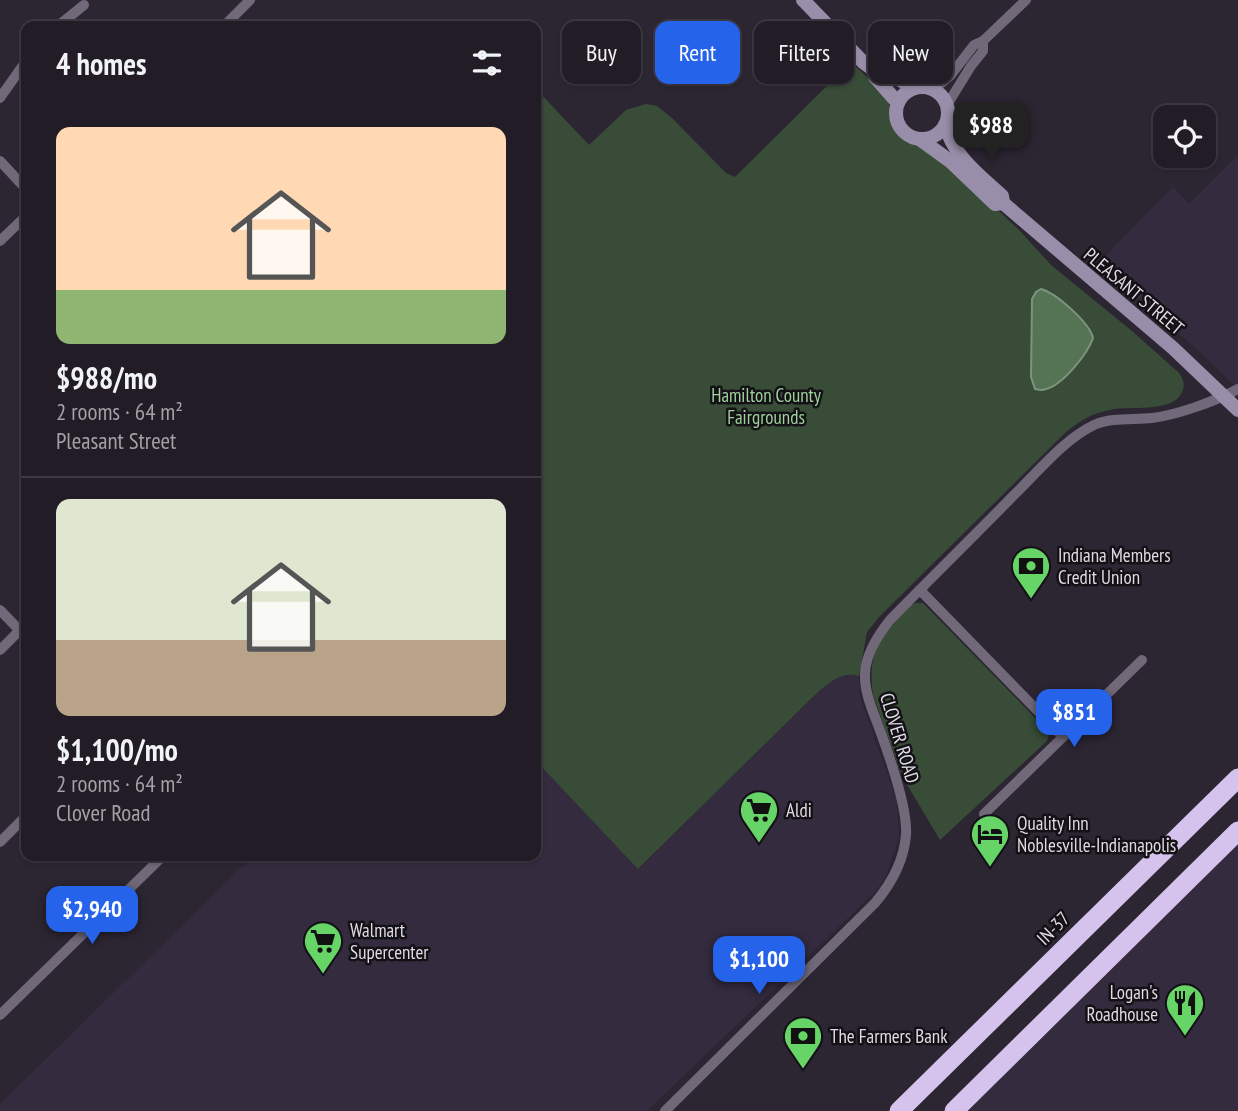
<!DOCTYPE html>
<html lang="en">
<head>
<meta charset="utf-8">
<style>
  body { margin:0; font-family:"PT Sans Narrow",sans-serif; background:#29252e; color:#f1f3f6; height:100vh; display:flex; flex-direction:column; font-size:26px; white-space:nowrap }
  * { box-sizing:border-box; margin:0 }
  p { font-size:23px; color:#a2a1a7 }
  .icon { flex:none; width:38px; height:38px; fill:none; stroke:currentColor; stroke-width:2; stroke-linecap:round; stroke-linejoin:round }
  .map { position:relative; flex:1; overflow:hidden }
  .details { position:absolute; left:21px; top:21px; width:520px; height:840px; display:flex; flex-direction:column; background:#211c26; border-radius:14px; box-shadow:0 2px 5px #0004,0 0 0 2px #3e3a43 }
  .details>* { flex:none }
  .top-card { position:absolute; left:562px; top:21px; width:570px; height:63px; display:flex; gap:14px }
  .tools { position:absolute; left:1153px; top:105px; display:grid; gap:14px }
  .tools a { display:grid; place-items:center; width:63px; height:63px; border-radius:14px; background:#211c26; box-shadow:0 2px 5px #0004,0 0 0 2px #3e3a43; font-size:35px }
  .price { position:absolute; translate:-50% -60px; padding:0 16px; border-radius:14px; background:#2563eb; color:#fff; font-size:23px; line-height:46px; filter:drop-shadow(0 2px 4px #0008) }
  .price::after { content:''; position:absolute; left:50%; top:42px; width:21px; height:16px; margin-left:-10px; background:inherit; clip-path:polygon(0 0,100% 0,50% 100%) }
  .price.selected { background:#222; color:#fff }
  ul { padding:0; list-style:none }
  li { display:grid; align-content:center; gap:14px; height:371px; padding:0 35px }
  li+li { border-top:2px solid #3e3a43 }
  li span { display:grid; place-items:center; height:217px; border-radius:14px; color:#555 }
  li>.icon { margin-inline-start:auto }
  span .icon { width:126px; height:126px; fill:#fffc; stroke-width:1 }
  li b { font-size:30px }
  h2 { display:flex; justify-content:space-between; align-items:center; height:84px; padding:0 35px; font-size:30px }
  .tag { padding:0 24px; border-radius:14px; background:#211c26; box-shadow:0 2px 5px #0004,0 0 0 2px #3e3a43; font-size:24px; line-height:63px }
  .tag.selected { background:#2563eb; color:#fff }
  .map>svg:first-child { display:block }
  .built { fill:#342b3e }
  .green { fill:#384c37 }
  .water { fill:#557454; stroke:#7e937f; stroke-width:2 }
  .lines { fill:none; stroke-linecap:round; stroke-linejoin:round }
  .street { stroke:#71697a; stroke-width:10 }
  .secondary { stroke:#998ea9; stroke-width:14 }
  .highway { stroke:#d5c3ed; stroke-width:19 }
  .labels { text-anchor:middle; stroke-width:5; stroke-linejoin:round; paint-order:stroke }
  .street-label { font-size:19px; fill:#dfdbe4; stroke:#131116 }
  .park-label { font-size:19px; fill:#9ed19c; stroke:#131116 }
  .poi-label { font-size:19px; fill:#dfdbe4; stroke:#131116; text-anchor:start }
</style>
</head>
<body>
<div class="map">
<svg width="1238" height="1111" viewBox="0 0 1238 1111">
  <rect width="100%" height="100%" fill="#2c2633"/>
  <g class="built">
    <path d="M1238 155V389L1199 351 1105 270 1106 266 1105 258 1107 254 1173 187 1189 204Z"/>
    <path d="M851 674 859 676 860 697 897 802 899 837 886 876 877 890 647 1111H0V1104L253 856H536V761L639 869 819 691 838 676Z"/>
    <path d="M1238 844V1111H965Z"/>
  </g>
  <g class="green">
    <path d="M851 62 888 97 890 112 898 131 908 141 943 158 1020 231 1051 265 1132 331 1178 372C1183 378 1186 384 1182 392 1173 414 1128 405 1109 410 1091 414 1079 421 1065 433L879 617 867 632 859 676C842 671 832 681 819 691L638 869 536 761V89L589 145 626 110 646 104 657 106 672 118 726 173 735 177Z"/>
    <path d="M916 603H923L1046 729 1049 735 1047 741 940 840 902 776 873 695C867 649 881 638 910 605Z"/>
  </g>
  <path class="water" d="M1041 289C1056 293 1090 323 1093 338 1088 353 1063 385 1046 389 1041 391 1040 390 1035 389L1031 377 1032 299 1036 292Z"/>
  <g class="lines">
    <g class="street">
      <path d="M58 26 84 5"/>
      <path d="M224 26 250 0"/>
      <path d="M933 90 950 76 974 45 983 41 1026 0"/>
      <path d="M0 98 26 61"/>
      <path d="M947 105 971 66 983 51V41"/>
      <path d="M0 161 26 189"/>
      <path d="M0 241 26 216"/>
      <path d="M920 590 1063 737"/>
      <path d="M0 610 26 637"/>
      <path d="M0 650 26 624"/>
      <path d="M984 814 1142 660"/>
      <path d="M0 842 26 816"/>
      <path d="M0 1015 163 856"/>
      <path d="M665 1111 875 903C891 884 904 860 906 835 908 808 888 752 878 725 872 709 864 691 865 673 866 654 878 635 890 620 931 578 973 537 1014 495 1039 471 1063 440 1094 425 1112 417 1133 420 1152 418 1177 415 1216 401 1238 389"/>
    </g>
    <g class="secondary">
      <path d="M803 0 863 62 874 70H882L915 88"/>
      <path d="M874 70 875 77 898 103"/>
      <circle cx="922" cy="113" r="26"/>
      <path d="M945 125C955 158 978 174 1002 196L1003 203"/>
      <path d="M921 140 950 161 995 204 1003 203 1173 348 1238 410"/>
    </g>
    <g class="highway">
      <path d="M899 1111 1238 778"/>
      <path d="M954 1111 1238 831"/>
    </g>
  </g>
  <defs>
    <g id="bank-pin" transform="scale(2.0125)"><path d="M0 17L-7.5 6A9.5 9.5 0 1 1 7.5 6Z" fill="#66d466" stroke="#131116"/><path d="M-6-4H6V4H-6ZM0-2.3a2.3 2.3 0 1 0 0 4.6a2.3 2.3 0 1 0 0-4.6Z" fill="#111"/></g>
    <g id="supermarket-pin" transform="scale(2.0125)"><path d="M0 17L-7.5 6A9.5 9.5 0 1 1 7.5 6Z" fill="#66d466" stroke="#131116"/><path d="M-6-5.5h2.5l.6 2H6L4.5 2H-2.5L-4.4-4H-6ZM-1.5 3.2a1.3 1.3 0 1 0 .1 0ZM3 3.2a1.3 1.3 0 1 0 .1 0Z" fill="#111"/></g>
    <g id="hotel-pin" transform="scale(2.0125)"><path d="M0 17L-7.5 6A9.5 9.5 0 1 1 7.5 6Z" fill="#66d466" stroke="#131116"/><path d="M-6-4.5h1.5V1H6V5H4.5V3h-9V5H-6ZM-4 0a1.8 1.8 0 1 1 3.6 0ZM.5 0V-2.5h3Q6-2.5 6 0Z" fill="#111"/></g>
    <g id="restaurant-pin" transform="scale(2.0125)"><path d="M0 17L-7.5 6A9.5 9.5 0 1 1 7.5 6Z" fill="#66d466" stroke="#131116"/><path d="M-5-6h1v4h1v-4h1v4h1v-4h1v5L-1.5 .5V6h-2V.5L-5-1ZM5-6V6H3V1.5H1.5Q1.5-4 5-6Z" fill="#111"/></g>
  </defs>
  <g fill-rule="evenodd">
    <use href="#bank-pin" x="1031" y="566"/>
    <use href="#supermarket-pin" x="759" y="810"/>
    <use href="#hotel-pin" x="990" y="834"/>
    <use href="#supermarket-pin" x="323" y="941"/>
    <use href="#restaurant-pin" x="1185" y="1003"/>
    <use href="#bank-pin" x="803" y="1036"/>
  </g>
  <g class="labels">
    <g class="street-label">
      <text transform="translate(1134 291) rotate(40)" y="7">PLEASANT STREET</text>
      <text transform="translate(900 738) rotate(73)" y="7">CLOVER ROAD</text>
      <text transform="translate(1053 928) rotate(-45)" y="7">IN-37</text>
    </g>
    <g class="park-label">
      <text x="766" y="402">Hamilton County<tspan x="766" dy="22">Fairgrounds</tspan></text>
    </g>
    <g class="poi-label">
      <text x="1058" y="562">Indiana Members<tspan x="1058" dy="22">Credit Union</tspan></text>
      <text x="786" y="817">Aldi</text>
      <text x="1017" y="830">Quality Inn<tspan x="1017" dy="22">Noblesville-Indianapolis</tspan></text>
      <text x="350" y="937">Walmart<tspan x="350" dy="22">Supercenter</tspan></text>
      <text x="1158" y="999" text-anchor="end">Logan's<tspan x="1158" dy="22">Roadhouse</tspan></text>
      <text x="830" y="1043">The Farmers Bank</text>
    </g>
  </g>
</svg>
<div class="tools">
<a><svg class="icon" aria-label="locate" viewBox="0 0 24 24"><circle cx="12" cy="12" r="6"/><path d="M12 2v4M12 18v4M2 12h4M18 12h4"/></svg></a>
</div>
<b class="price selected" style="left:991px;top:162px">$988</b>
<b class="price" style="left:1074px;top:749px">$851</b>
<b class="price" style="left:92px;top:946px">$2,940</b>
<b class="price" style="left:759px;top:996px">$1,100</b>
<div class="top-card">
<a class="tag">Buy</a>
<a class="tag selected">Rent</a>
<a class="tag">Filters</a>
<a class="tag">New</a>
</div>
<section class="details">
<h2>4 homes<svg class="icon" aria-label="filters" viewBox="0 0 24 24"><path d="M4 7h16M4 17h16"/><circle cx="9" cy="7" r="2"/><circle cx="15" cy="17" r="2"/></svg></h2>
<ul>
<li><span style="background:linear-gradient(#ffd9b3 75%,#8fb573 0)"><svg class="icon" aria-label="home" viewBox="0 0 24 24"><path d="M3 11l9-7 9 7M6 9v11h12V9"/></svg></span><div><b>$988/mo</b><p>2 rooms · 64 m²</p><p>Pleasant Street</p></div></li>
<li><span style="background:linear-gradient(#dfe7d0 65%,#b9a48a 0)"><svg class="icon" aria-label="home" viewBox="0 0 24 24"><path d="M3 11l9-7 9 7M6 9v11h12V9"/></svg></span><div><b>$1,100/mo</b><p>2 rooms · 64 m²</p><p>Clover Road</p></div></li>
</ul>
</section>
</div>
</body>
</html>
